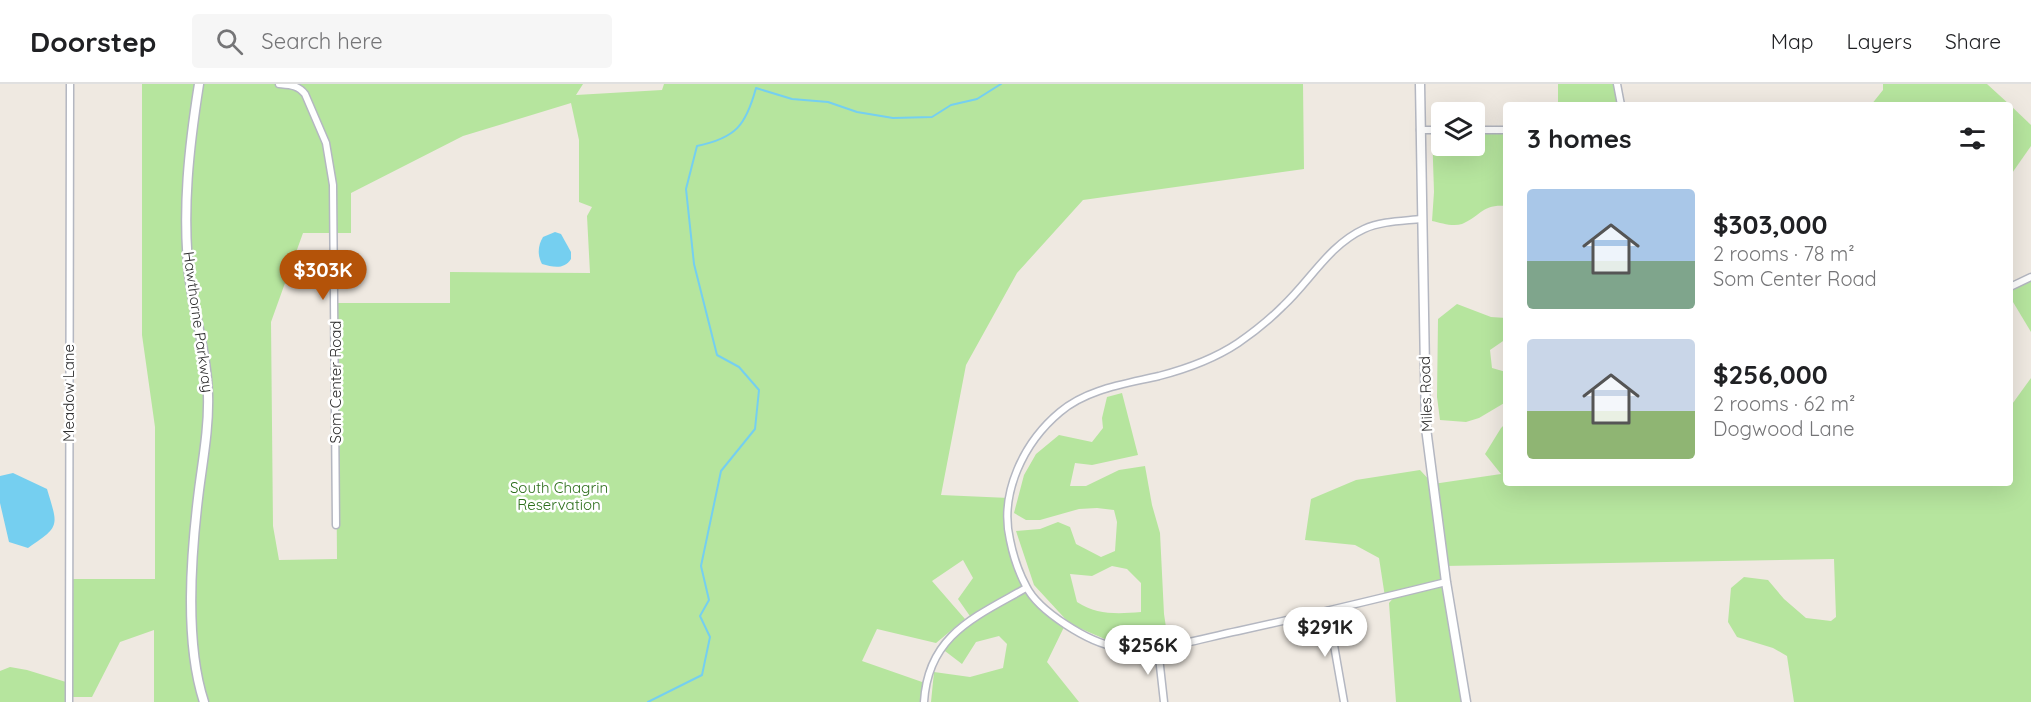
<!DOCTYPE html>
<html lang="en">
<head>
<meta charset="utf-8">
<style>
  body { margin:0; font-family:Quicksand,sans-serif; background:#f6f6f6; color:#202124; height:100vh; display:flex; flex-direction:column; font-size:22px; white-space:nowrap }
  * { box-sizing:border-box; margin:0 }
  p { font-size:20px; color:#757577 }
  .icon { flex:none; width:33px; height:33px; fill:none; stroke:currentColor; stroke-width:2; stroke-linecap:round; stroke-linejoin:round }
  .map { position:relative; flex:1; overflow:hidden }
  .drawer { position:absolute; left:1503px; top:18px; width:510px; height:384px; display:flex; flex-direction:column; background:#fff; border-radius:6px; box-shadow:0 6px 24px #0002 }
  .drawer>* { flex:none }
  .tools { position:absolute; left:1431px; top:18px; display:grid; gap:12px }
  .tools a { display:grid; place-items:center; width:54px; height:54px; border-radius:6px; background:#fff; box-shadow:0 6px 24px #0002; font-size:30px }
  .price { position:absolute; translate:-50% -51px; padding:0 14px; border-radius:21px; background:#fff; color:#222; font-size:20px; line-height:39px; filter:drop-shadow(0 2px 3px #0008) }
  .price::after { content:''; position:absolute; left:50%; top:36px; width:18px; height:14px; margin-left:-9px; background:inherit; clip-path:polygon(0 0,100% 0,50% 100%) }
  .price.active { background:#b45309; color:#fff }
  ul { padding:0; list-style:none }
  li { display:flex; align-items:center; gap:18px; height:150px; padding:0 24px }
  li span { display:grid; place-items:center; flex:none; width:168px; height:120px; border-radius:6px; color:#555 }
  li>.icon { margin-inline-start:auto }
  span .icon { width:72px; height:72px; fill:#fffc; stroke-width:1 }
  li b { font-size:26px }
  h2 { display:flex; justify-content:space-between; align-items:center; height:72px; padding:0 24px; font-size:26px }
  header { display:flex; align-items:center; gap:36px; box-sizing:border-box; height:84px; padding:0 30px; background:#fff; border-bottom:2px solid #e0e0e0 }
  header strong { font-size:28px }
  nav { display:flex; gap:33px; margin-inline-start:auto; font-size:21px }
  .search { width:420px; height:54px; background:#f6f6f6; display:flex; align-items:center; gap:15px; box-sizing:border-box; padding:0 21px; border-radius:6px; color:#757577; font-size:22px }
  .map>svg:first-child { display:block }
  .green { fill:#b6e59e; fill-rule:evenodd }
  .water { fill:#75cff0 }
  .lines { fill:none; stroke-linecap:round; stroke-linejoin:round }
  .stream { stroke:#75cff0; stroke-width:2 }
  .street-casing { stroke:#b4b7c1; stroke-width:9 }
  .secondary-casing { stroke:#b4b7c1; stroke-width:11 }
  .street { stroke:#fff; stroke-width:6 }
  .secondary { stroke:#fff; stroke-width:8 }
  .labels { text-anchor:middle; stroke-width:5; stroke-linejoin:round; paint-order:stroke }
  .street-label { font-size:15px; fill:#2e2e2e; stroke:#fff }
  .park-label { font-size:15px; fill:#2c6e1b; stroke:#fff }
</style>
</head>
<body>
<header>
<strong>Doorstep</strong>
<div class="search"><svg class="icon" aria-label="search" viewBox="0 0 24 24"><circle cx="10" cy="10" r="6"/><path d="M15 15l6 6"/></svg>Search here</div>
<nav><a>Map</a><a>Layers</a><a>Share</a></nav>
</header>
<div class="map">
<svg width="2031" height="618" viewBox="0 0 2031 618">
  <rect width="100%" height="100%" fill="#efe9e1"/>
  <g class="green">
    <path d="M142 0H583L576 11 662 6 664 0H1303L1304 85 1083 116 1017 189 966 281 941 411 1009 414 1010 456 1026 504 1065 541 1047 578 1079 618H931L934 588 970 593 1003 584 1007 560 999 552 976 558 962 580 941 564 972 535 958 515 973 494 963 476 932 497 965 535 936 559 877 545 862 577 925 599 924 618H154V546L120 558 92 613H69V495H155V343L142 251ZM571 19 579 56V118L592 123 587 132 590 189 450 188V219H335L337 475 279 476 273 442 271 238 303 149H351V109L463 52Z"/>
    <path d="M1558 0H1617L1618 21H1558Z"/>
    <path d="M1883 0H1987L2010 21H1871L1883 6Z"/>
    <path d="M2010 21 2031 41V62L2010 92Z"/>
    <path d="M1432 46H1441L1442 62H1474L1475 46H1506V122C1482 120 1481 132 1462 140 1453 143 1441 139 1432 137L1434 108Z"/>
    <path d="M2031 193V248L2010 213V203Z"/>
    <path d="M1457 220 1491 233 1506 234V255L1490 266 1492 284 1506 288V318L1479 334 1466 338 1440 336 1437 313 1438 235Z"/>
    <path d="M2031 294V618H1794L1787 572 1773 564 1737 553 1728 538 1731 504 1744 493 1768 496 1784 515 1806 534 1831 537 1836 533 1834 475 1444 482 1466 618H1396L1389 519 1396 511 1385 513 1379 474 1355 461 1305 456 1311 415 1356 396 1420 386 1433 400 1501 390 1485 370 1501 344 1506 339V399H2010V323Z"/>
    <path d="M1122 309 1138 371 1092 381 1075 379 1070 402H1086L1119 386 1145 382 1152 421 1160 449 1164 530 1167 550 1163 558 1153 560 1147 549 1138 544 1126 546 1132 556 1114 559 1070 540 1034 501 1016 447 1040 445 1058 438 1070 443 1076 460 1101 473 1115 467 1117 438 1114 426 1097 424 1079 425 1040 436H1026L1014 429 1024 391 1036 370 1059 351 1092 358 1103 344 1102 334 1107 313ZM1112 482 1127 485 1141 499V528C1117 530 1097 531 1077 518L1070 490 1092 492Z"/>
    <path d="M10 583 27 586 66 598 65 618H0V587Z"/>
  </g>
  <g class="water">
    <path d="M555 148 561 150 571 168V175C564 186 553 183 542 180 537 171 538 161 543 153Z"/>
    <path d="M13 389 47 405C58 442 61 442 28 464L9 458 0 419V392Z"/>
  </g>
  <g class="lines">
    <path class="stream" d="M648 618 702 591 710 553 700 532 709 516 701 482 721 387 755 345 759 306 739 283 717 271 694 180 686 105 697 62C736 54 746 41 756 4L792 15 828 18 857 28 893 34 932 33 951 21 977 15 1001 0"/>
    <g class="street-casing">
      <g id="street">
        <path d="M279 0C290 1 298 1 305 10L326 59 333 101 336 441"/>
        <path d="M1617 0 1621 21"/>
        <path d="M1420 46H1442"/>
        <path d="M1474 46H1506"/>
        <path d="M1421 135C1403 137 1381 137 1364 145 1329 161 1310 197 1283 222 1269 236 1254 248 1238 259 1214 275 1186 285 1159 292 1125 300 1087 305 1060 328 1024 358 999 409 1010 456 1013 471 1019 489 1026 502 1038 527 1089 559 1117 563 1157 570 1198 555 1238 547 1307 532 1377 515 1446 498"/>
        <path d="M2010 203 2031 193"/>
        <path d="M1328 527 1344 618"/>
        <path d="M1158 564 1164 618"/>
        <path d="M69 618 70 0"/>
        <path d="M924 618C928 551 975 533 1026 504"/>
      </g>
    </g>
    <g class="secondary-casing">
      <g id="secondary">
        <path d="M199 0C189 63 182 126 189 190 194 231 207 270 208 311 209 343 203 375 199 406 191 470 184 557 204 618"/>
        <path d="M1420 0 1426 344 1446 498 1466 618"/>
      </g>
    </g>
    <use href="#street" class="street"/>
    <use href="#secondary" class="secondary"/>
  </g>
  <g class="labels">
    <g class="street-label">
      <text transform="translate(198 238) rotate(82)" y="5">Hawthorne Parkway</text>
      <text transform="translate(336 298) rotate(-90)" y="5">Som Center Road</text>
      <text transform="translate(69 309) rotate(-90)" y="5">Meadow Lane</text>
      <text transform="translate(1426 310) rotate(-92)" y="5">Miles Road</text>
    </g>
    <g class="park-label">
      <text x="559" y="409">South Chagrin<tspan x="559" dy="17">Reservation</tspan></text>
    </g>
  </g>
</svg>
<div class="tools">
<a><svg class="icon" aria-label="layers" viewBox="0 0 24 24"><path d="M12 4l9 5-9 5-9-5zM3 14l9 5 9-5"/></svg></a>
</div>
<b class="price active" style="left:323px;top:217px">$303K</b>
<b class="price" style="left:1325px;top:574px">$291K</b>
<b class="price" style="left:1148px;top:592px">$256K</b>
<section class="drawer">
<h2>3 homes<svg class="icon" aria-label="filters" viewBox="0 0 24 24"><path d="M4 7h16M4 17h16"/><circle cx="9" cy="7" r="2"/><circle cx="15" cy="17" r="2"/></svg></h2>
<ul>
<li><span style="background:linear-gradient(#a9c7e8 60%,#7fa58c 0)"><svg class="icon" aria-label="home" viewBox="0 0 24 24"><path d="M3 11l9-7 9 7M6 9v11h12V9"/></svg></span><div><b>$303,000</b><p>2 rooms · 78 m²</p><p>Som Center Road</p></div></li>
<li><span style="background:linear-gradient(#c9d6e8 60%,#8fb573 0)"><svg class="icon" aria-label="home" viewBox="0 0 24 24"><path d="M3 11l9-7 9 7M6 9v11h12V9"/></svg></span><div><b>$256,000</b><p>2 rooms · 62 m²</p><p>Dogwood Lane</p></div></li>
</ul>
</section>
</div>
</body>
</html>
